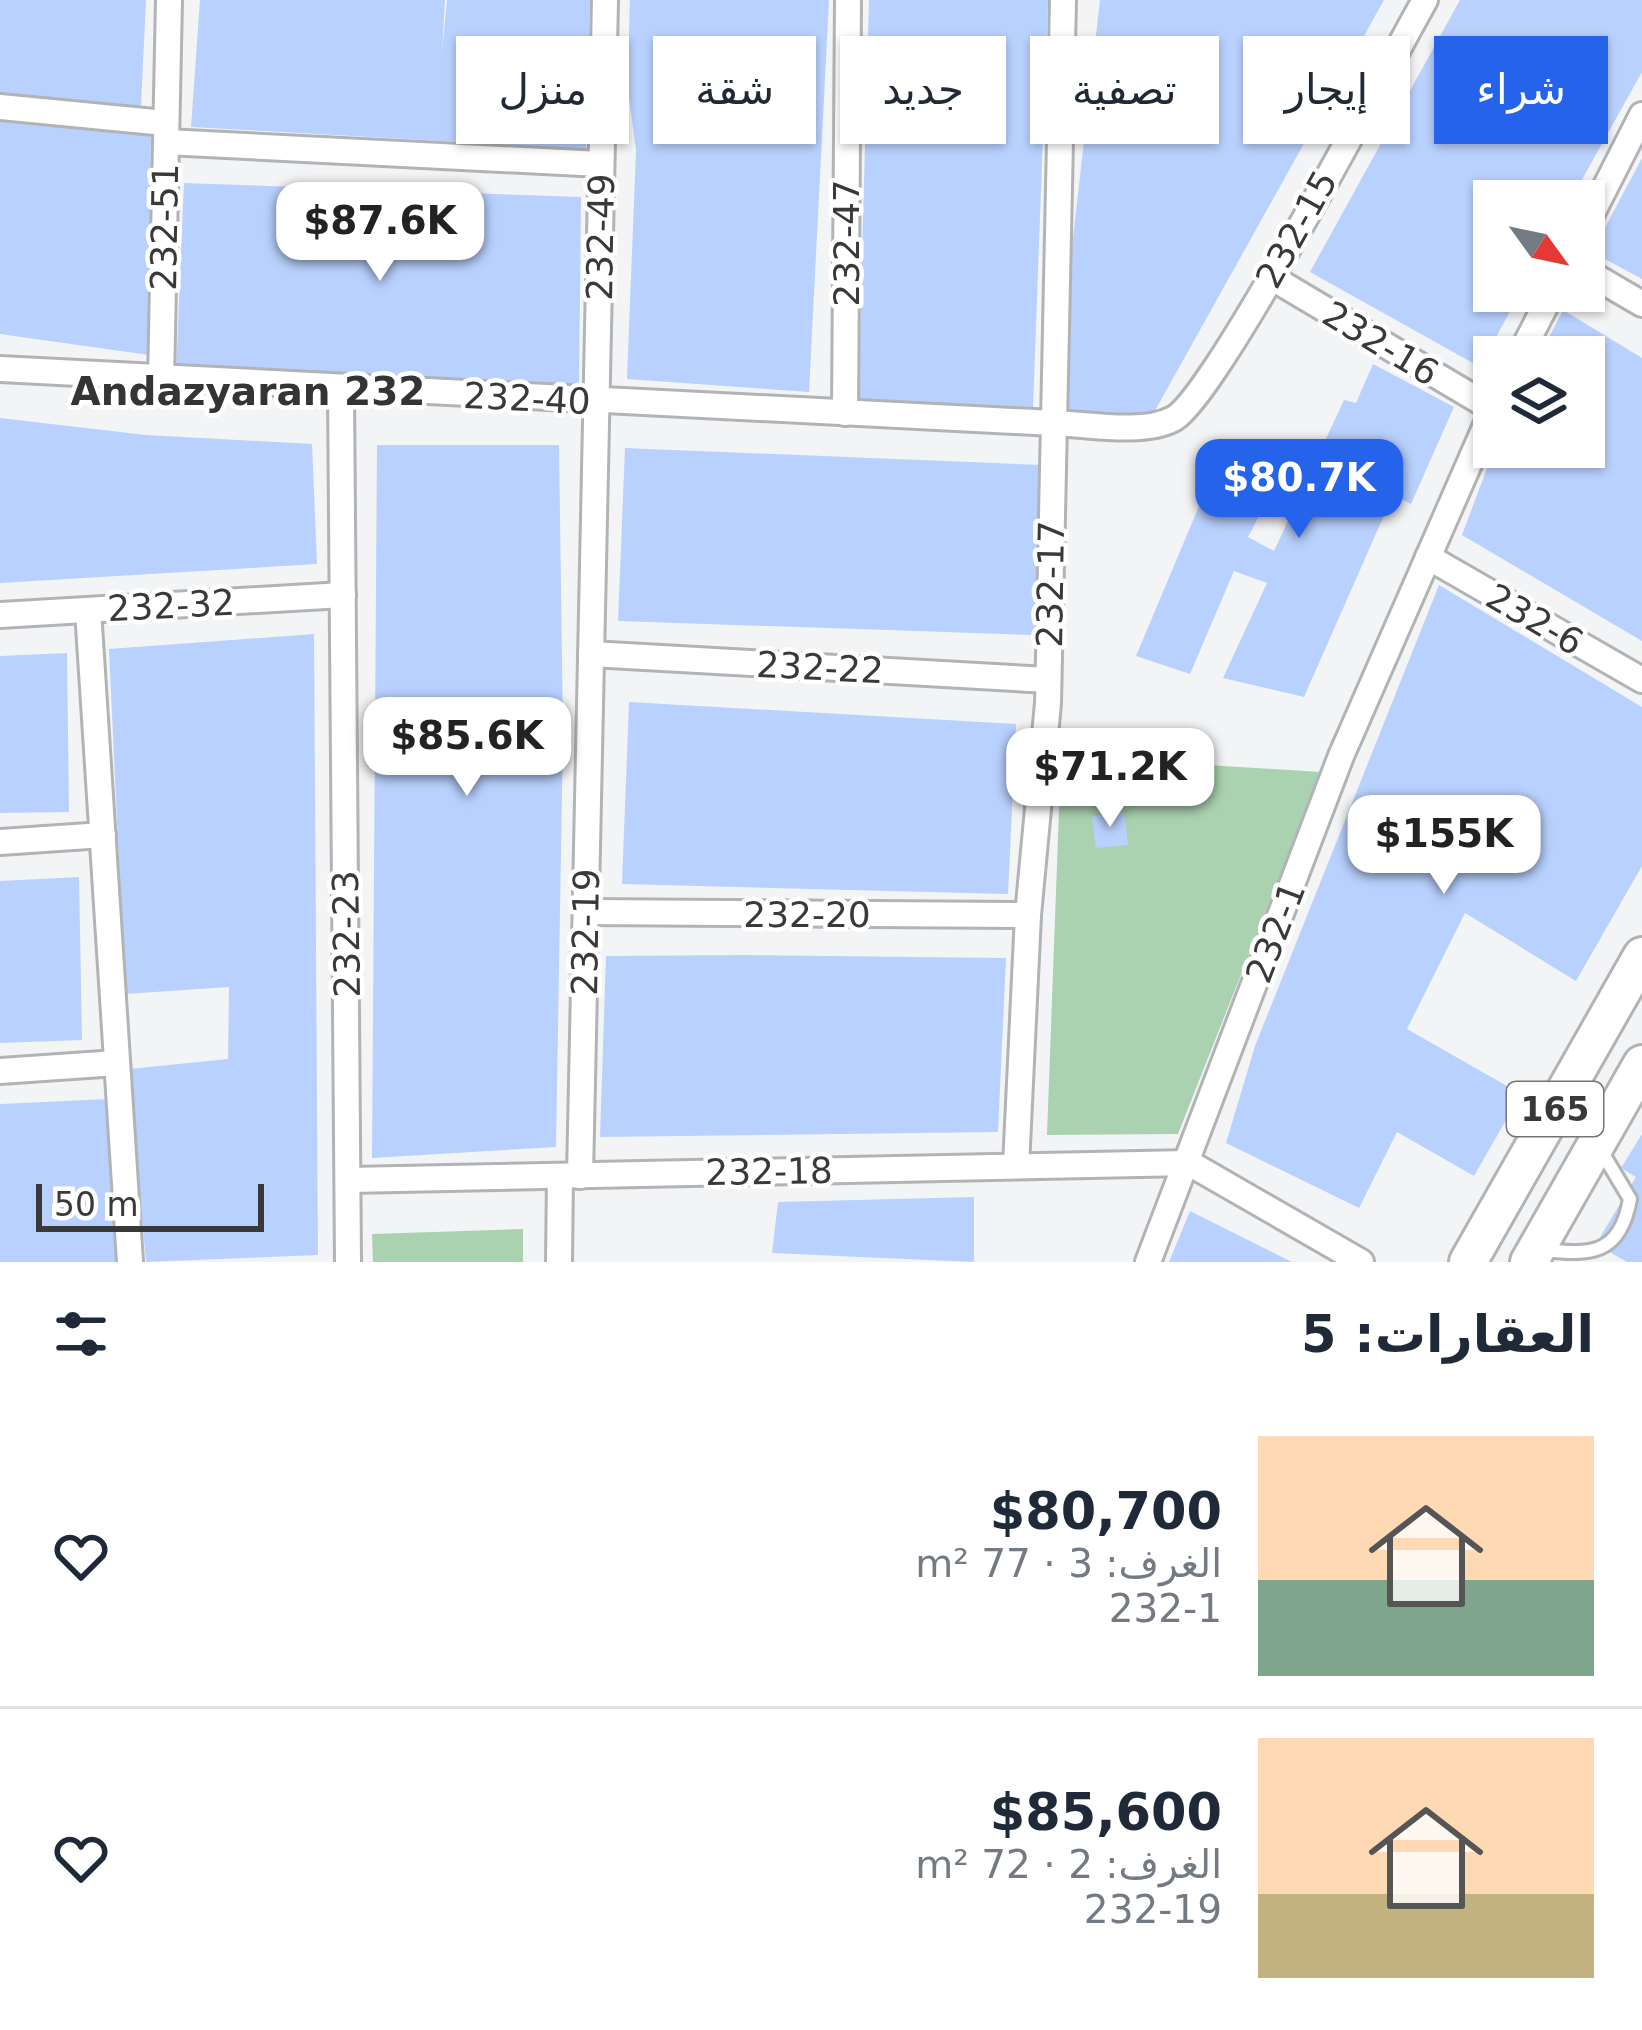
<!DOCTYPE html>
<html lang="ar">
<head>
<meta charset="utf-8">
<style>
  body { margin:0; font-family:"DejaVu Sans","Noto Naskh Arabic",sans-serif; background:#f6f6f7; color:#1f2937; direction:rtl; height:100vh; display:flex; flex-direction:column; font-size:45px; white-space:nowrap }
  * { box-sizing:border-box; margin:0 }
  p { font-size:39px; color:#747a83 }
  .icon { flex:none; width:66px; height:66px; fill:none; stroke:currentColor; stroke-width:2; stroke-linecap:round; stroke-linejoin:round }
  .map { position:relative; height:1262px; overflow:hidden; direction:ltr }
  .panel { display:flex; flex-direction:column; background:#fff; flex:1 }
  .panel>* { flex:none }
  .top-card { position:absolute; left:36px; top:36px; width:1572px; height:108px; direction:rtl; display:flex; gap:24px }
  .needle { width:78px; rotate:123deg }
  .fabs { position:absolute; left:1473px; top:180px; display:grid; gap:24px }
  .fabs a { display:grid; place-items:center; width:132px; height:132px; border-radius:0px; background:#fff; box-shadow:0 3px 9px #0004; font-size:60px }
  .scale { position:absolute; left:36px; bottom:30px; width:228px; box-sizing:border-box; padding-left:12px; border:6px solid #39393a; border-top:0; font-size:33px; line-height:42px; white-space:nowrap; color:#39393a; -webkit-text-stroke:9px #fff; paint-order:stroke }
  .price { position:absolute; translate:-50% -102px; padding:0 27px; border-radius:24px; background:#fff; color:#222; font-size:39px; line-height:78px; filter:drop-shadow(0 3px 6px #0008) }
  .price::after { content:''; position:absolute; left:50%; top:72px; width:36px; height:27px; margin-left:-18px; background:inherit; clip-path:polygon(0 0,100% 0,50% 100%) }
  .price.current { background:#2563eb; color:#fff }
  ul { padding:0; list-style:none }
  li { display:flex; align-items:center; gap:36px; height:300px; padding:0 48px }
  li+li { border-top:3px solid #e0e1e3 }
  li span { display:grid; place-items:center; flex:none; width:336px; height:240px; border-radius:0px; color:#555 }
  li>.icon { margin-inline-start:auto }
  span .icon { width:144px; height:144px; fill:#fffc; stroke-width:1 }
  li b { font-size:51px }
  h2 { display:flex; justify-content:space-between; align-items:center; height:144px; padding:0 48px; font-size:51px }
  .chip { padding:0 42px; border-radius:0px; background:#fff; box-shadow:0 3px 9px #0004; font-size:42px; line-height:108px }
  .chip.current { background:#2563eb; color:#fff }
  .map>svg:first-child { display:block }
  .green { fill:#abd2b0 }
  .building { fill:#b9d1fe }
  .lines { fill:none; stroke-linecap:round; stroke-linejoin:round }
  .service-casing { stroke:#b2b3b5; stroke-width:18 }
  .minor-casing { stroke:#b2b3b5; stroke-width:30 }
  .primary-casing { stroke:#b2b3b5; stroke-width:42 }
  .service { stroke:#fff; stroke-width:12 }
  .minor { stroke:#fff; stroke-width:24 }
  .primary { stroke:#fff; stroke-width:36 }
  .labels { text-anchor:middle; stroke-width:9; stroke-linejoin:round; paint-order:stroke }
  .shield { fill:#fff; stroke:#747475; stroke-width:3 }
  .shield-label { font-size:33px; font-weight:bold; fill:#39393a }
  .street-label { font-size:36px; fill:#39393a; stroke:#fff }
  .neighbourhood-label { font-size:39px; font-weight:bold; fill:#333436; stroke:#fff }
</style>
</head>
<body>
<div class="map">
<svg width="1642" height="1262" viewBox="0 0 1642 1262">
  <rect width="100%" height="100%" fill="#f3f4f6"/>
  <g class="green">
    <path d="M1061 756 1321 772 1178 1134 1047 1135Z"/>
    <path d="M523 1229V1262H373L372 1234Z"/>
  </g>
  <g class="building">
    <path d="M0 0H146L141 106 0 100Z"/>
    <path d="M200 0H445L442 52 447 0H590L586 149 191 127Z"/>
    <path d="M630 0H829L809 392 627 379 636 150 627 82Z"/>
    <path d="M869 0H1048L1033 407 858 402Z"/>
    <path d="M1100 0H1384L1152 416 1069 411V273Z"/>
    <path d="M1460 0H1642V72L1570 201H1494V291H1521L1480 367 1310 272Z"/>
    <path d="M0 118 151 127 149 355 0 334Z"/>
    <path d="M1642 158V279L1592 252Z"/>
    <path d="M184 183 581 197 579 385 176 372Z"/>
    <path d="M1563 310 1642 358V641L1462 535 1495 447H1584V357H1539Z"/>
    <path d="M1373 364 1454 407 1411 504 1393 495 1304 697 1223 678 1267 583 1234 571 1190 674 1136 656 1213 473 1268 499 1248 537 1274 551 1344 400 1356 403Z"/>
    <path d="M0 418 146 435 312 444 317 564 0 583Z"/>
    <path d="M377 445H559L563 732 556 1147 372 1158Z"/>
    <path d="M625 448 1043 465 1034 635 618 621Z"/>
    <path d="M1439 585 1642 707V866L1576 981 1465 913 1407 1029 1521 1094 1474 1176 1397 1132 1359 1208 1226 1143 1255 1046Z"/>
    <path d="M314 634 318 1255 146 1262 129 1069 228 1059 229 987 125 994 109 649Z"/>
    <path d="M67 653 69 812 0 813V656Z"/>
    <path d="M629 702 1016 724 1008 894 622 884Z"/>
    <path d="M1124 812 1128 845 1096 848 1092 816Z"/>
    <path d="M79 877 82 1040 0 1043V881Z"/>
    <path d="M746 955 1006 958 998 1132 600 1137 606 956Z"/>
    <path d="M109 1099 119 1262H0V1104Z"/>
    <path d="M1642 1134V1262H1627L1596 1244 1636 1177 1621 1168Z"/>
    <path d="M974 1197V1262L772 1253 778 1202Z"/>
    <path d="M1190 1211 1292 1262H1169Z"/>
  </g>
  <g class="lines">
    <g class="service-casing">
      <path id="service" d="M1544 1250C1591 1255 1620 1255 1630 1199L1600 1149"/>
    </g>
    <g class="minor-casing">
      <g id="minor">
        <path d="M0 107 165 123"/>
        <path d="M166 142 601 164"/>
        <path d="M1584 229 1642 115"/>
        <path d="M1584 270 1642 304"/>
        <path d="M1269 276 1493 409"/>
        <path d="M1519 357 1553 291"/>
        <path d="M0 369 1053 423C1087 424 1143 435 1173 419 1215 398 1389 63 1425 0"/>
        <path d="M161 381 169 0"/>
        <path d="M341 390 348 1262"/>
        <path d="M845 413 848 0"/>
        <path d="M1428 557 1642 680"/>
        <path d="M88 610 130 1262"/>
        <path d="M0 615 343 595"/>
        <path d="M591 654 1048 680"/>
        <path d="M0 842 103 835"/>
        <path d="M586 912 1028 915"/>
        <path d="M0 1071 117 1063"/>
        <path d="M1016 1166 1028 915 1048 703 1063 0"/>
        <path d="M580 1176 605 0"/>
        <path d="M349 1180 1189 1163 1361 1262"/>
        <path d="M559 1262 560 1176"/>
        <path d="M1148 1262 1341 756 1494 407"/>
      </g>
    </g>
    <g class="primary-casing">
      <g id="primary">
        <path d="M1468 1262 1642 956"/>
        <path d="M1529 1262 1642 1064"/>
      </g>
    </g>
    <use href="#service" class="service"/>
    <use href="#minor" class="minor"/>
    <use href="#primary" class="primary"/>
  </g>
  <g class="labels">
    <rect class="shield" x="1507" y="1082" width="96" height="54" rx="9"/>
    <g class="shield-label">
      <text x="1555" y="1121">165</text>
    </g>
    <g class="street-label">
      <text transform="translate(164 227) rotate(-89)" y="13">232-51</text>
      <text transform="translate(1296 229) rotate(-61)" y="13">232-15</text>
      <text transform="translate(600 237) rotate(-89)" y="13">232-49</text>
      <text transform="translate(846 243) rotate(-90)" y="13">232-47</text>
      <text transform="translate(1381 343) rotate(31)" y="13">232-16</text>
      <text transform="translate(527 398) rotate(3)" y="13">232-40</text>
      <text transform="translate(1050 584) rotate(-89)" y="13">232-17</text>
      <text transform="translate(171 605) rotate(-3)" y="13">232-32</text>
      <text transform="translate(1535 619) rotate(30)" y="13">232-6</text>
      <text transform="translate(820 667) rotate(3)" y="13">232-22</text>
      <text x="807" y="927">232-20</text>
      <text transform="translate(585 932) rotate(-89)" y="13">232-19</text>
      <text transform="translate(1275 932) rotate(-69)" y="13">232-1</text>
      <text transform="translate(346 934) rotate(-91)" y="13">232-23</text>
      <text transform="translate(769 1171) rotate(-1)" y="13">232-18</text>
    </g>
    <g class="neighbourhood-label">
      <text x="248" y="405">Andazyaran 232</text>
    </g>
  </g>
</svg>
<div class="fabs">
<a><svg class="needle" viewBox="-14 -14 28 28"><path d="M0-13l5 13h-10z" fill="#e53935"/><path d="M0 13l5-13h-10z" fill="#747a83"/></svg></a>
<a><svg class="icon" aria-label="layers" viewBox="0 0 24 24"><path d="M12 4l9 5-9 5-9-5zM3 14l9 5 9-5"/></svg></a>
</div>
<div class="scale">50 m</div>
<b class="price" style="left:380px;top:284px">$87.6K</b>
<b class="price current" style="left:1299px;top:541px">$80.7K</b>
<b class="price" style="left:467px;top:799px">$85.6K</b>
<b class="price" style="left:1110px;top:830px">$71.2K</b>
<b class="price" style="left:1444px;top:897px">$155K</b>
<div class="top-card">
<a class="chip current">شراء</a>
<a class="chip">إيجار</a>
<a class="chip">تصفية</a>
<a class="chip">جديد</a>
<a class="chip">شقة</a>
<a class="chip">منزل</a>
</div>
</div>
<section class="panel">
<h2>العقارات: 5<svg class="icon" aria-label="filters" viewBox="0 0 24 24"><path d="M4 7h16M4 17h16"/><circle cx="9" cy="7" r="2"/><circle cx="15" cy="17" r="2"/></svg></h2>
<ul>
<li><span style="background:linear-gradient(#ffd9b3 60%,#7fa58c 0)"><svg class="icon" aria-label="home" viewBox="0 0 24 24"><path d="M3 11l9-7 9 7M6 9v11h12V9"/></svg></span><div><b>$80,700</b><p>الغرف: 3 · 77 m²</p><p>232-1</p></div><svg class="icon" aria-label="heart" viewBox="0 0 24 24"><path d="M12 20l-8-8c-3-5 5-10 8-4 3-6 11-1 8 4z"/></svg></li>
<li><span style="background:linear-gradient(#ffd9b3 65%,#c2b280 0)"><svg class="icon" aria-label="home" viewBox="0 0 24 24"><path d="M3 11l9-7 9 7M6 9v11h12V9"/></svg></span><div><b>$85,600</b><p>الغرف: 2 · 72 m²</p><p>232-19</p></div><svg class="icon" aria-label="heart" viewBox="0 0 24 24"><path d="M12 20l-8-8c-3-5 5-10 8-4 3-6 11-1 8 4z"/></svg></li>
</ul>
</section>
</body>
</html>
